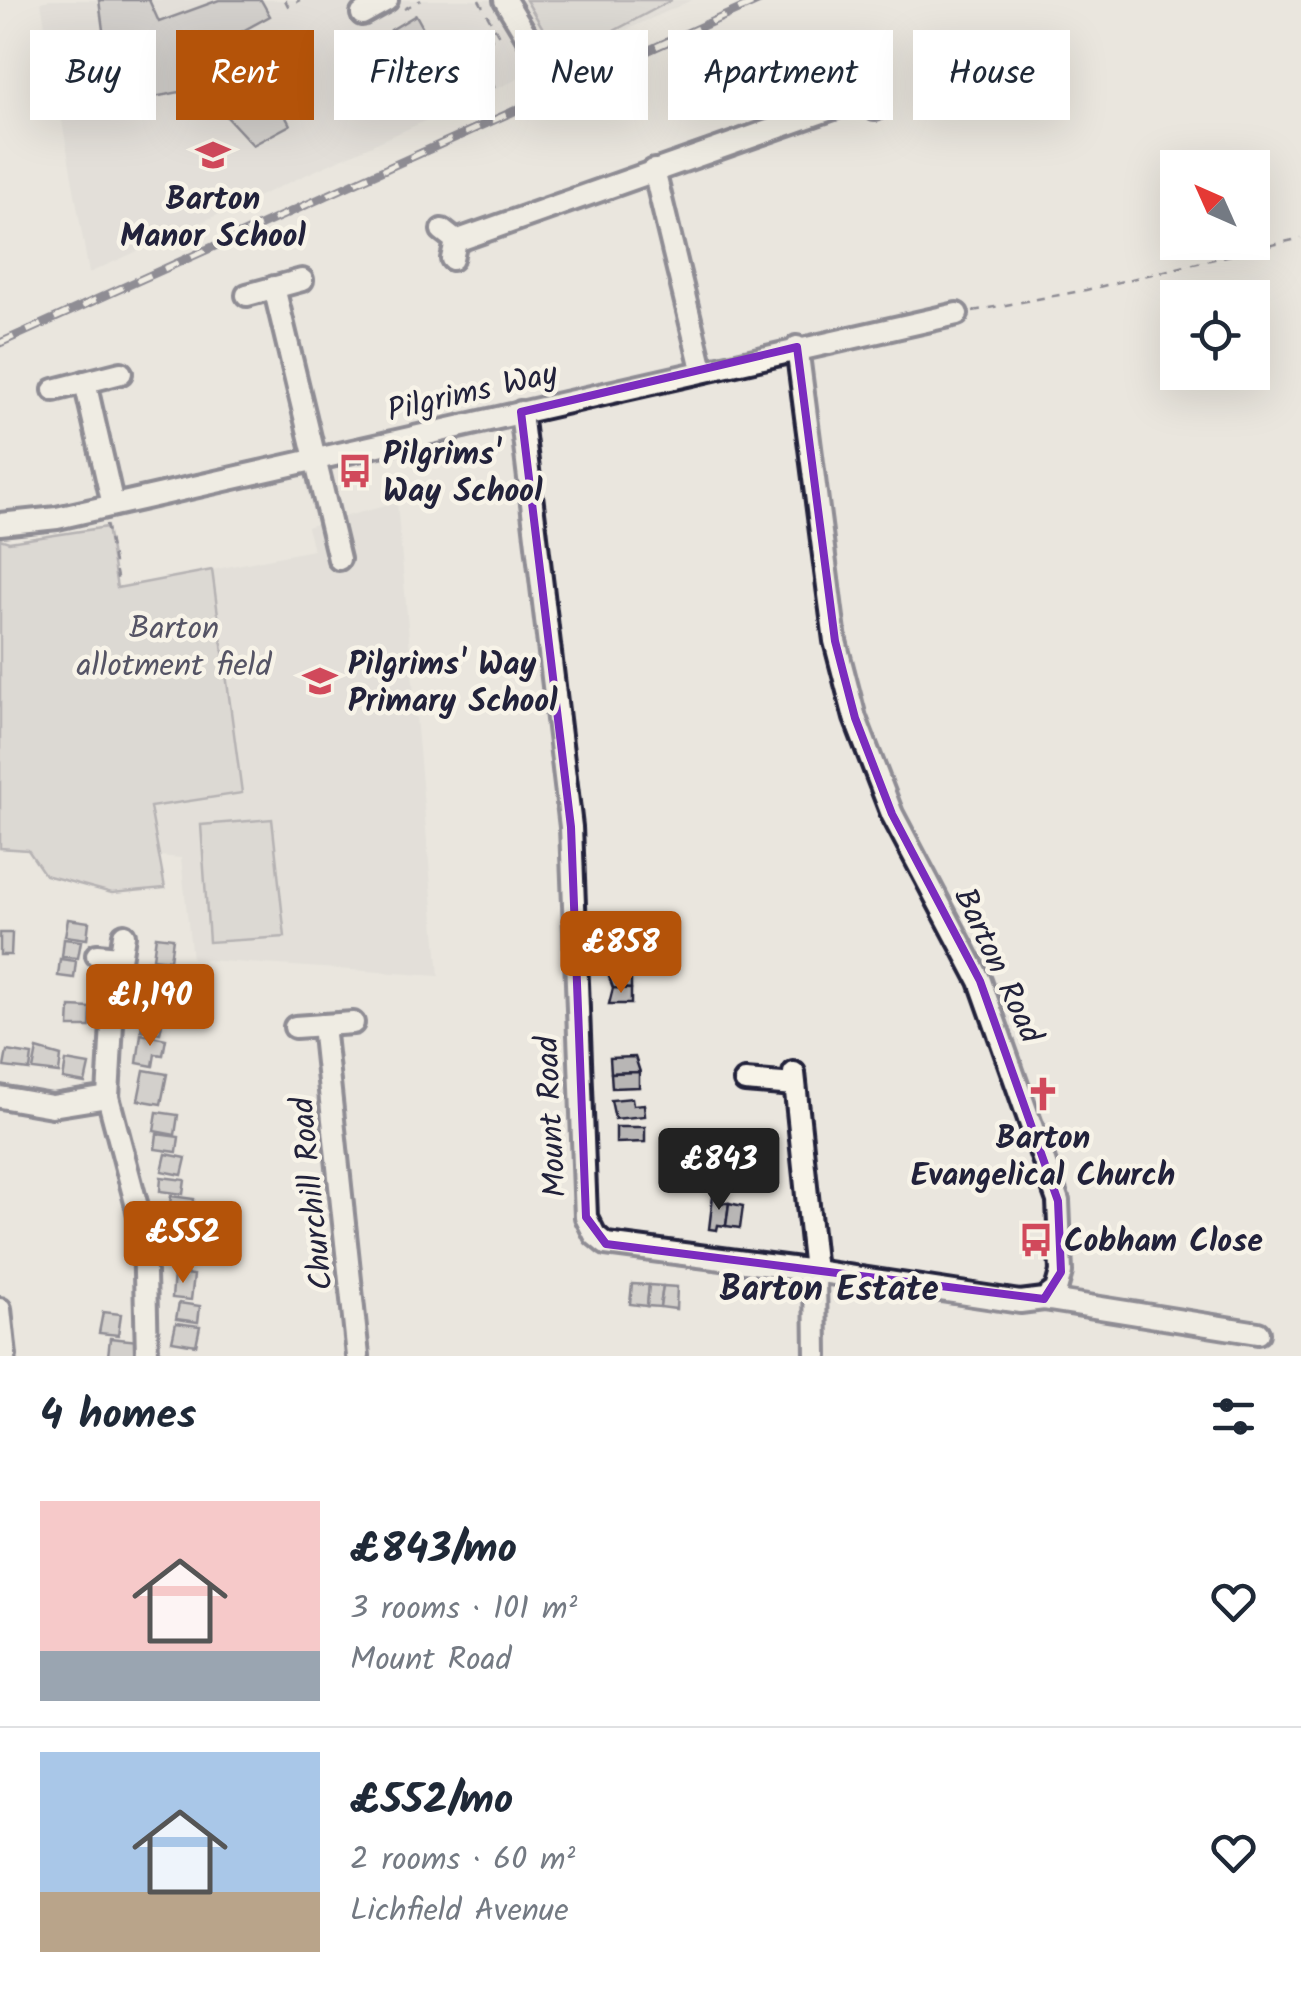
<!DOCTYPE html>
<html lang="en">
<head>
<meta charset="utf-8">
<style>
  body { margin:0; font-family:Kalam,sans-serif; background:#f2f2f3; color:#1f2937; height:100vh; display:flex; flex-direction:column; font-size:38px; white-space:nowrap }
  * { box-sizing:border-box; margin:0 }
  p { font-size:32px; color:#747a83 }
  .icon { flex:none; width:55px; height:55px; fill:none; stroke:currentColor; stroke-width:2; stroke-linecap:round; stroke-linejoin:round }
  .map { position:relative; height:1356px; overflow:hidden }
  .panel { display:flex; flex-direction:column; background:#fff; flex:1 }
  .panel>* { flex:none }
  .top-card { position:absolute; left:30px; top:30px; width:1242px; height:90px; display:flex; gap:20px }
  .needle { width:65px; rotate:315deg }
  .controls { position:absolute; left:1160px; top:150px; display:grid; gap:20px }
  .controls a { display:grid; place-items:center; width:110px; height:110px; border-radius:0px; background:#fff; box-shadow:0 10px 40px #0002; font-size:50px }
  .price { position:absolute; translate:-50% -85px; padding:0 22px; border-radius:10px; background:#b45309; color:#fff; font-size:32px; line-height:65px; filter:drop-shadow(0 2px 5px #0008) }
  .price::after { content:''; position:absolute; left:50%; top:60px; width:30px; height:22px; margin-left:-15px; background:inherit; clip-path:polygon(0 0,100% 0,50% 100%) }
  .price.on { background:#222; color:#fff }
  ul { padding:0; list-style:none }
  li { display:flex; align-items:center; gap:30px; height:250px; padding:0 40px }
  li+li { border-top:2px solid #e0e1e3 }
  li span { display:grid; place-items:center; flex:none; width:280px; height:200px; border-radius:0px; color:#555 }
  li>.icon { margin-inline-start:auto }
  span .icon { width:120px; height:120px; fill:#fffc; stroke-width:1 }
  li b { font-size:42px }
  h2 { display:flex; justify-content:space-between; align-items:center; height:120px; padding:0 40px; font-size:42px }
  .chip { padding:0 35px; border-radius:0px; background:#fff; box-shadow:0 10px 40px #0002; font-size:35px; line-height:90px }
  .chip.on { background:#b45309; color:#fff }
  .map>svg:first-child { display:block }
  .built { fill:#dbd8d2 }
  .green { fill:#cdc9c6; stroke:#787680; stroke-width:2.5 }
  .building { fill:#b8b6b5; stroke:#22223b; stroke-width:2.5 }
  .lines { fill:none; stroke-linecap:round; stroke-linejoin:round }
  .minor-casing { stroke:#22223b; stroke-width:28 }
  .path { stroke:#22223b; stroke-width:2.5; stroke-dasharray:8 8; stroke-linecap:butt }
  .minor { stroke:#f7f3e8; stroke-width:20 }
  .rail-casing { stroke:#22223b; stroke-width:9 }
  .rail { stroke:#f7f3e8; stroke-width:5; stroke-dasharray:15; stroke-linecap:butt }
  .marked { fill:none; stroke:#7b2cbf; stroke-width:8; stroke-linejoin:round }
  .labels { text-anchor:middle; stroke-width:9; stroke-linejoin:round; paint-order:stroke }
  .poi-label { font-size:32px; font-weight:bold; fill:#22223b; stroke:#f7f3e8; text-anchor:start }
  .street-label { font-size:32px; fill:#22223b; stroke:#f7f3e8 }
  .park-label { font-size:32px; fill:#555465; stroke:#f7f3e8 }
  .neighbourhood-label { font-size:35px; font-weight:bold; fill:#22223b; stroke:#f7f3e8 }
</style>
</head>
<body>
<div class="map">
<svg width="1301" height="1356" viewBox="0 0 1301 1356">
  <rect width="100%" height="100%" fill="#eae6de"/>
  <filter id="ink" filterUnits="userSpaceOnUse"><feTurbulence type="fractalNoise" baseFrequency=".01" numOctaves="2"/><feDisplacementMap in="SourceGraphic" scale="20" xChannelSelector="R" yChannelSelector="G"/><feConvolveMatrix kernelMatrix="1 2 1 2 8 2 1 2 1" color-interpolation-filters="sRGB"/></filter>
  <g filter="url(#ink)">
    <g class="built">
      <path d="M49 0H692L89 273 41 2Z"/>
      <path d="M328 476 339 518 397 503 439 976 192 959 181 858 159 856 149 807 242 793 212 570 313 550 307 527 316 524 305 483Z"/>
    </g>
    <g class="green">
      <path d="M526 0H672L561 59Z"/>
      <path d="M107 527 117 588 212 570 242 793 150 807 165 888 112 893 45 875 28 850 0 848V539L9 542Z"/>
      <path d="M272 819 285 937 209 942 201 825Z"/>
    </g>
    <g class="building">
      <path d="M99 0H149L159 22 219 0H261L270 16 241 32 290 125 253 145 200 88 113 105Z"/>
      <path d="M416 15 457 90 432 103 391 30Z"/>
      <path d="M476 45 494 87 467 103 444 62Z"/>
      <path d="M68 919 89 922 87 939 65 936Z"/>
      <path d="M0 933H12L11 955H0Z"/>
      <path d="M156 936 173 938 170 960 153 958Z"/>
      <path d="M64 939 81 941 78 958 62 957Z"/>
      <path d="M60 959 76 961 74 978 58 976Z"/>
      <path d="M149 960 169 963 166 984 146 981Z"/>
      <path d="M608 974H631V989L613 988Z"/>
      <path d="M145 983 166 986 163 1007 142 1003Z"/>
      <path d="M613 988 631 989V1004H609Z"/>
      <path d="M70 1007 91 1008 90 1027H69Z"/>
      <path d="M143 1016 163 1019 160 1033 141 1030Z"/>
      <path d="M141 1034 166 1039 163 1055 155 1054 153 1066 137 1063Z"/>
      <path d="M37 1049 61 1056 59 1073 33 1070Z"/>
      <path d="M7 1051 32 1055 30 1070 4 1067Z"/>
      <path d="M635 1057 640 1072 611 1073 610 1058Z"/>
      <path d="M66 1061 89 1065 85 1083 63 1079Z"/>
      <path d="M144 1070 167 1074 161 1104 138 1100Z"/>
      <path d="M639 1072V1087L612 1088 611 1073Z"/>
      <path d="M632 1098 633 1105 644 1104 645 1116 615 1119 611 1100Z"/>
      <path d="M157 1112 178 1115 175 1135 154 1131Z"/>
      <path d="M616 1127H645V1142L616 1143Z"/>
      <path d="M157 1134 179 1137 177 1152 155 1149Z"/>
      <path d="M166 1154 186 1158 182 1175 162 1171Z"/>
      <path d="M161 1177 185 1180 183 1194 160 1191Z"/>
      <path d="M171 1196 194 1199 192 1215 169 1212Z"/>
      <path d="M713 1196 724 1197 723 1203H729L726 1226 718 1225 717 1230 709 1229Z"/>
      <path d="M729 1203 743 1206 740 1228 726 1226Z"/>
      <path d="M167 1224 196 1225 195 1232H189V1240H166Z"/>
      <path d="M169 1245H189L188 1264 169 1263Z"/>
      <path d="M174 1273 194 1275 191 1300 172 1298Z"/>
      <path d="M632 1284 649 1285 647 1306 630 1304Z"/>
      <path d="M649 1285 663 1286 660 1307 647 1306Z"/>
      <path d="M663 1286 677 1287 676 1309 660 1307Z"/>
      <path d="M179 1303 200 1306 198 1322 176 1319Z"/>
      <path d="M103 1312 121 1314 118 1335 99 1333Z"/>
      <path d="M176 1323 200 1326 196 1345 172 1341Z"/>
      <path d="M110 1338 139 1341 137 1356H108Z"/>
    </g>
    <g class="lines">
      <g class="minor-casing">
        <g id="minor">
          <path d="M505 0 535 50"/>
          <path d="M362 14 387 0"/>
          <path d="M868 78 862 98 875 109"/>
          <path d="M654 170 702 369"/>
          <path d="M442 230 456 241 452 259"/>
          <path d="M456 241 862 98"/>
          <path d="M274 287 339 559"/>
          <path d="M247 295 302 280"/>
          <path d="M797 347 835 641 855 718 892 814 980 981 1058 1201 1061 1272 1056 1290 1044 1299 1020 1302 815 1271 816 1356"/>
          <path d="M85 382 113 505"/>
          <path d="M54 390 121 373"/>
          <path d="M521 412 571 827 586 1217 595 1235 606 1244 815 1271 794 1073"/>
          <path d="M0 524 57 518 957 314"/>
          <path d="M124 935 113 1005 108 1097 144 1233 147 1356"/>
          <path d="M97 955 120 957"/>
          <path d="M323 1025 358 1356"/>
          <path d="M295 1027 353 1023"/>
          <path d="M745 1081 795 1085"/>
          <path d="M0 1097 52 1106 108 1097"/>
          <path d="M1044 1299 1258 1333"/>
          <path d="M0 1309 5 1356"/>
        </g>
      </g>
      <g class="path">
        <path d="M285 0 288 6 300 0"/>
        <path d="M479 0 499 36 479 44"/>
        <path d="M404 9 421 0"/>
        <path d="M973 311 1086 290 1301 238"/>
        <path d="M106 524 119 587"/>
      </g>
      <use href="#minor" class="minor"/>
      <g class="rail-casing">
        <path id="rail" d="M0 343 760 0"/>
      </g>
      <use href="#rail" class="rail"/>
    </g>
  </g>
  <path d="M0 0H1301V1356H0ZM797 347 835 641 855 718 892 814 980 981 1058 1201 1061 1272 1044 1299 606 1244 586 1217 571 827 521 412Z" fill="#eae6de" fill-opacity=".55" fill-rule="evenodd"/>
  <path class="marked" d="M797 347 835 641 855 718 892 814 980 981 1058 1201 1061 1272 1044 1299 606 1244 586 1217 571 827 521 412Z"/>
  <defs>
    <g id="school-bare" transform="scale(2.7)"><path d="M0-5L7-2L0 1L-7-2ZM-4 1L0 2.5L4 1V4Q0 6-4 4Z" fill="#d1495b" stroke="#f7f3e8" stroke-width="2.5" paint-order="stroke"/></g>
    <g id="bus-bare" transform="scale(2.7)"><path d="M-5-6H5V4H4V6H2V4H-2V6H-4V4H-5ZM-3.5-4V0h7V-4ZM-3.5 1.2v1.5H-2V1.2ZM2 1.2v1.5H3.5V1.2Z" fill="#d1495b" stroke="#f7f3e8" stroke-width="2.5" paint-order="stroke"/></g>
    <g id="church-bare" transform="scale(2.7)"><path d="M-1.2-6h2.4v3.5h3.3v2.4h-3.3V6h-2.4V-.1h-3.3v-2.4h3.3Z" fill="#d1495b" stroke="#f7f3e8" stroke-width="2.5" paint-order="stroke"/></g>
  </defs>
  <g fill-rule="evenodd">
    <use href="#school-bare" x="213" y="155"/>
    <use href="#bus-bare" x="355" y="471"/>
    <use href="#school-bare" x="320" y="681"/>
    <use href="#church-bare" x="1043" y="1094"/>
    <use href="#bus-bare" x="1036" y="1240"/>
  </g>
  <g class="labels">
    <g class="poi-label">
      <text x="213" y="209" text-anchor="middle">Barton<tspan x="213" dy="37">Manor School</tspan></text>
      <text x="383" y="464">Pilgrims'<tspan x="383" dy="37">Way School</tspan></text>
      <text x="348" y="674">Pilgrims' Way<tspan x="348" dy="37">Primary School</tspan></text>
      <text x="1043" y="1148" text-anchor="middle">Barton<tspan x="1043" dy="37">Evangelical Church</tspan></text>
      <text x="1064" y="1251">Cobham Close</text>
    </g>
    <g class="street-label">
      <text transform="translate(472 391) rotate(-13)" y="11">Pilgrims Way</text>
      <text transform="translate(999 965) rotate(65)" y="11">Barton Road</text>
      <text transform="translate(550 1117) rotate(-93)" y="11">Mount Road</text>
      <text transform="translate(311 1194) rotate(-96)" y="11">Churchill Road</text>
    </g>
    <g class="park-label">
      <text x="174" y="638">Barton<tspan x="174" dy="37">allotment field</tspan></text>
    </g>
    <g class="neighbourhood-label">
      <text x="829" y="1300">Barton Estate</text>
    </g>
  </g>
</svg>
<div class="controls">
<a><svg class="needle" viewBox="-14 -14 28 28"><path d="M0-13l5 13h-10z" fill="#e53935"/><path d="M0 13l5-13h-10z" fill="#747a83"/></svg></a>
<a><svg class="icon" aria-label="locate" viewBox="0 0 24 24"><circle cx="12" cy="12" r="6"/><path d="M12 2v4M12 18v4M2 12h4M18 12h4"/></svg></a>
</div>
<b class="price" style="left:621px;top:996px">£858</b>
<b class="price" style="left:150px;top:1049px">£1,190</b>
<b class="price on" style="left:719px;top:1213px">£843</b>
<b class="price" style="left:183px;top:1286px">£552</b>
<div class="top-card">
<a class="chip">Buy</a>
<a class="chip on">Rent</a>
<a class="chip">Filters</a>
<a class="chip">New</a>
<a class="chip">Apartment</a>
<a class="chip">House</a>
</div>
</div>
<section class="panel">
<h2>4 homes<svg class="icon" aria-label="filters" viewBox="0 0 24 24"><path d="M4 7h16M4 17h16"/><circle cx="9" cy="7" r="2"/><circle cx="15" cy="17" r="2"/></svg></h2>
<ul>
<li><span style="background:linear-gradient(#f6c9c9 75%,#9aa5b1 0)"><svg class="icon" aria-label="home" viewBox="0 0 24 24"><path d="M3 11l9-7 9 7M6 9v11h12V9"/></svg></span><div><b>£843/mo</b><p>3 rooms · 101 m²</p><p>Mount Road</p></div><svg class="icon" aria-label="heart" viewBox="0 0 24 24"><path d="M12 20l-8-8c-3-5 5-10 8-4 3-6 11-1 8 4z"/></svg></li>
<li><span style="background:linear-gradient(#a9c7e8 70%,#b9a48a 0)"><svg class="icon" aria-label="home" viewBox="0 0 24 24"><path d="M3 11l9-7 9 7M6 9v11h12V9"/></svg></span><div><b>£552/mo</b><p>2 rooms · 60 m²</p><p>Lichfield Avenue</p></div><svg class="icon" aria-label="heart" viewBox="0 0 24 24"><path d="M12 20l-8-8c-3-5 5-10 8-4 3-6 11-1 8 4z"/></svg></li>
</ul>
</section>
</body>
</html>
